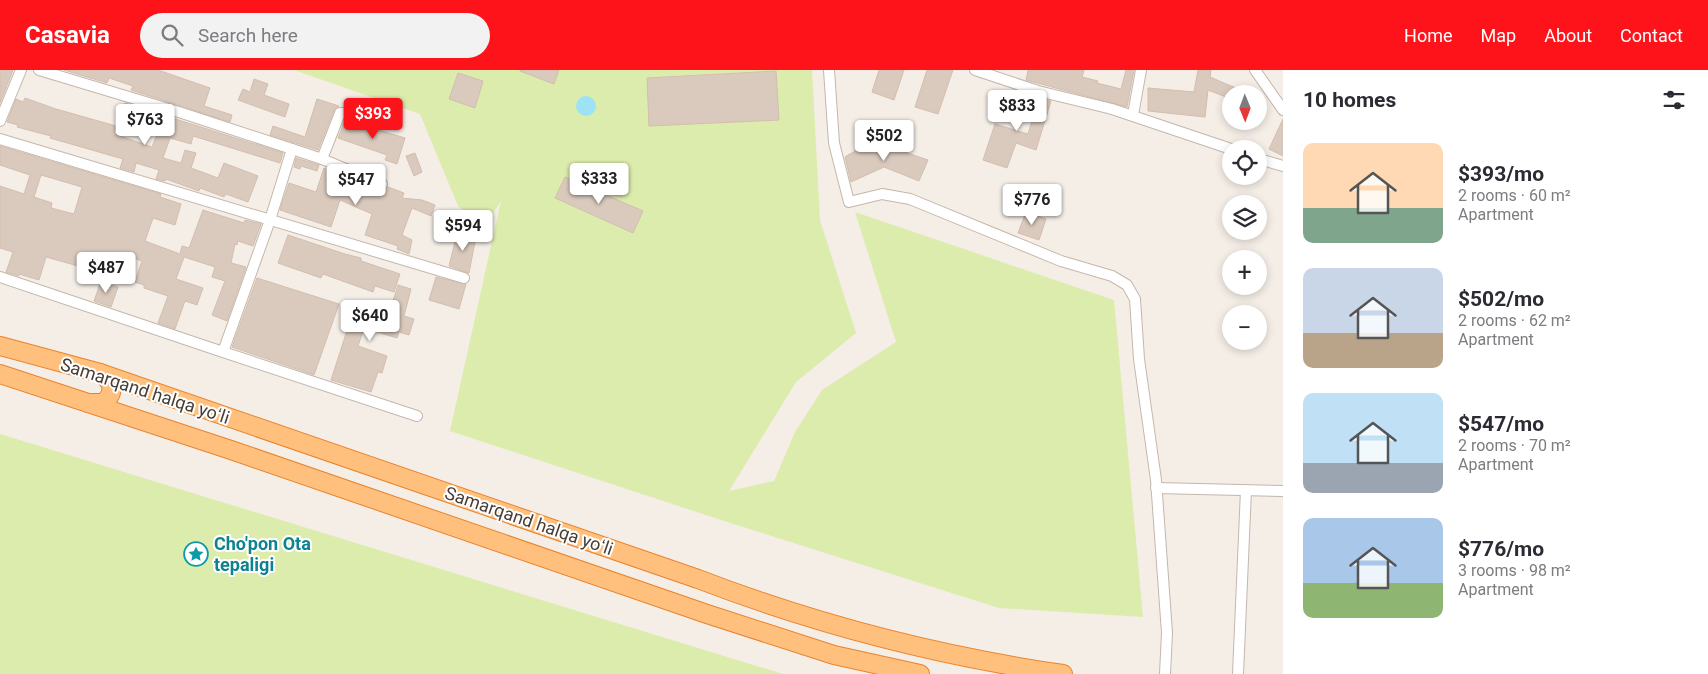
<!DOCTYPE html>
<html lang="en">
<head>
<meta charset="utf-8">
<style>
  body { margin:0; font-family:Roboto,sans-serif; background:#f2f2f3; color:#2b2b33; height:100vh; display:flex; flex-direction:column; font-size:19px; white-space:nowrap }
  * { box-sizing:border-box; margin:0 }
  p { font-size:16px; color:#7c7c81 }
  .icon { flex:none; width:28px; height:28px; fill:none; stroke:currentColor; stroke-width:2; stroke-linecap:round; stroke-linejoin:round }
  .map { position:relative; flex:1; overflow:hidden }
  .side { display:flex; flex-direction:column; background:#fff; width:425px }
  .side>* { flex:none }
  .needle { width:32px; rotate:179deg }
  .tools { position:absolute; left:1222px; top:15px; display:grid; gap:10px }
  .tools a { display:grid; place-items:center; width:45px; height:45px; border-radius:50%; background:#fff; box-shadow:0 2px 8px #0003; font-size:25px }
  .price { position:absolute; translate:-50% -42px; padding:0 11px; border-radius:5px; background:#fff; color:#222; font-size:16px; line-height:32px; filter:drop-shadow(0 1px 2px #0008) }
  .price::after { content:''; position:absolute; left:50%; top:30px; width:15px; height:11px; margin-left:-8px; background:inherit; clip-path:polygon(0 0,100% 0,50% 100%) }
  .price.active { background:#ff131a; color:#fff }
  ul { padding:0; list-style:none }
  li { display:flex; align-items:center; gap:15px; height:125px; padding:0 20px }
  li span { display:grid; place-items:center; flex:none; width:140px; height:100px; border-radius:10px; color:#555 }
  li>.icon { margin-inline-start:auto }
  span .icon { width:60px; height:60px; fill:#fffc; stroke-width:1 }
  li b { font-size:21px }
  h2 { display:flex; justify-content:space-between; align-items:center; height:60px; padding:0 20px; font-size:21px }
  header { display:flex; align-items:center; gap:30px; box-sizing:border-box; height:70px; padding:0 25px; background:#ff131a; color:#fff }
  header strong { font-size:24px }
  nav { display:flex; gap:28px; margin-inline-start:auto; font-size:18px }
  .search { width:350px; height:45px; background:#f2f2f3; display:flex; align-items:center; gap:12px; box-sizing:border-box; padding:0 18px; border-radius:28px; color:#7c7c81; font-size:19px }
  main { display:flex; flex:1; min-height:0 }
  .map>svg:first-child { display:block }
  .green { fill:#dbecac }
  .water { fill:#9ee2f6 }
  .building { fill:#dacabe; stroke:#d3beae; fill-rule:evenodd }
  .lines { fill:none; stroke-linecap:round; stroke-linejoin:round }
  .minor-casing { stroke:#c4b7ab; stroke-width:12 }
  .trunk-casing { stroke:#ea822b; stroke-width:20 }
  .minor { stroke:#fff; stroke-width:10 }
  .trunk { stroke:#ffc07e; stroke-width:18 }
  .labels { text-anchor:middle; stroke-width:4; stroke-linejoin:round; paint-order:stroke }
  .street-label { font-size:18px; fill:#483d35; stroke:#fff }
  .culture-label { font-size:18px; font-weight:bold; fill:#0d838f; stroke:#fff; text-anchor:start }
</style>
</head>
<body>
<header>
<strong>Casavia</strong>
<div class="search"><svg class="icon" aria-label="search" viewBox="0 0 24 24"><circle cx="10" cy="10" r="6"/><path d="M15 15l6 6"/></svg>Search here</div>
<nav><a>Home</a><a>Map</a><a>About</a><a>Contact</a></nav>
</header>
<main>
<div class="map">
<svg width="1283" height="604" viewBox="0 0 1283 604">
  <rect width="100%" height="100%" fill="#f5eee7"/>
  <g class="green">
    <path d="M294 0H812L820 150 856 263 796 312 729 421 774 411 795 362 822 320 896 272 855 142 1114 230 1143 547 999 538 721 450 450 361 501 131 485 156 458 136 420 44Z"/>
    <path d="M0 364 783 604H0Z"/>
  </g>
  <circle class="water" cx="586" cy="36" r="10"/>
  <g class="building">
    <path d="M0 0H13L0 33Z"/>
    <path d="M64 0H158L210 18 204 36 232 45 230 52 131 20 133 16 109 8 107 13Z"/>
    <path d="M520 0H559L554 14 520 1Z"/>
    <path d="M879 0H904L894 30 872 22Z"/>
    <path d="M927 0H953L938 44 915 37Z"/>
    <path d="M1028 0H1084L1082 7 1098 11 1097 13 1121 19 1126 0H1134L1127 37 1026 10Z"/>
    <path d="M1198 0H1211L1210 7 1250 24H1231V29L1208 20 1205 47 1148 41V18L1194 22Z"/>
    <path d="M776 1 779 50 649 56 647 8Z"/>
    <path d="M458 3 483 11 475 38 449 29Z"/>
    <path d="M254 9 268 14 264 25 289 34 285 47 238 30 243 19 250 22Z"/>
    <path d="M1013 20 1051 31 1036 80 1016 73 1007 98 983 90 995 54 1028 64 1036 38 1010 29Z"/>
    <path d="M25 28 56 39 116 56 114 64 152 77 161 54 121 41 125 33 283 83 280 93 193 66 191 74 170 68 163 88 181 93 185 80 196 83 191 98 218 108 224 93 258 106 248 132 226 124 224 127 200 118 199 121 166 109 165 111 156 109 159 100 136 93 134 102 120 98 123 89 50 68 51 66 17 57 18 55 7 52 16 29 23 32Z"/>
    <path d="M317 29 339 36 334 40 318 80 270 65 273 56 305 67Z"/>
    <path d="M1283 49V86L1269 79Z"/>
    <path d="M345 50 405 68 397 94 385 90 387 85 338 68Z"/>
    <path d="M872 71 928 90 919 111 884 97 851 112 845 87Z"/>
    <path d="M0 76 161 124 160 127 181 134 175 155 153 148 145 171 180 184 182 176 189 178 203 140 244 153 245 150 261 154 253 176 238 171 237 175 235 174 231 193 246 197 227 251 212 245 225 211 212 207 215 197 184 187 176 209 203 218 197 235 185 231 175 259 158 253 168 226 144 218V215L135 212 142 191 116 182 108 208 78 198V196L46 187 39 210 19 204V206L6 202 13 182 0 178V116L24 124 30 105 0 95ZM41 105 82 117 74 144 51 138 52 133 34 127Z"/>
    <path d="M415 83 422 102 414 106 406 86Z"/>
    <path d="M296 88 319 95 317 101 301 96 300 99 294 97Z"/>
    <path d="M324 98 379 120 383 121 388 117 404 123 402 128 422 130 435 135 431 146 412 138 402 165 412 170 409 184 397 179 398 176 365 165 372 144 340 130 331 157 280 140 289 113 316 122Z"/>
    <path d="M565 107 643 141 633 163 555 128Z"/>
    <path d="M1026 142 1046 149 1039 170 1018 163Z"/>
    <path d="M464 158 476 163 473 171 475 172 469 203 449 196 456 168 463 169Z"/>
    <path d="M288 165 345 184 361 188V191L400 204 394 222 375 216 373 222 323 204 321 208 278 193Z"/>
    <path d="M436 207 466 214 459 239 429 230Z"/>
    <path d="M257 208 339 234 314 305 232 277Z"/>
    <path d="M101 211 118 217 111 237 94 231Z"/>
    <path d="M398 215 411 219 404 246 414 249 409 265 399 262 397 268 364 258 358 276 387 286 382 303 378 302 371 322 331 310 354 239 355 238 362 240 363 236 389 244Z"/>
  </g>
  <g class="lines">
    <g class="minor-casing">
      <g id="minor">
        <path d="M829 0 834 73 849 132 882 124 910 129 1061 191 1112 206 1127 215 1135 229 1139 289 1156 410 1167 563 1165 604"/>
        <path d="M975 0 1038 21 1112 39 1231 79"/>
        <path d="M1255 0 1283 40"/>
        <path d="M1133 45 1141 0"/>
        <path d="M0 51 21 0"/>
        <path d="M0 69 464 208"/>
        <path d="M292 79 322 89 340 43H345L380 54"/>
        <path d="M322 89 382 114"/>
        <path d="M1259 89 1283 96"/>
        <path d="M0 207 223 282 270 150 292 79 182 43 39 0"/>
        <path d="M223 282 417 346"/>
        <path d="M1156 418 1283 421"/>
        <path d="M1238 604 1246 420"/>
      </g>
    </g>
    <g class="trunk-casing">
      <g id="trunk">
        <path d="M0 276 100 303 698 509C815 554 939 586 1063 604"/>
        <path d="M0 304 231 380 707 544 834 585 920 604"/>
        <path d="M88 333H103C116 323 113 311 100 303"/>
      </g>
    </g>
    <use href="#minor" class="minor"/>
    <use href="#trunk" class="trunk"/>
  </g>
  <defs>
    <g id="sight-ring" transform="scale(1.25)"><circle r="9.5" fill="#fff" stroke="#0f9aa8" stroke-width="1.5"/><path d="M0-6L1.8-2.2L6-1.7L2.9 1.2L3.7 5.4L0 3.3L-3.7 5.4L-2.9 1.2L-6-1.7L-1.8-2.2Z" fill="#0f9aa8"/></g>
  </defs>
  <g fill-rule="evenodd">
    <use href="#sight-ring" x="196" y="484"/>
  </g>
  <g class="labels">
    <g class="street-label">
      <text transform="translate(145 321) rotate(18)" y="6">Samarqand halqa yoʻli</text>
      <text transform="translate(529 451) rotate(19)" y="6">Samarqand halqa yoʻli</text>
    </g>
    <g class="culture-label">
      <text x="214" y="480">Cho'pon Ota<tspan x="214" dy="21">tepaligi</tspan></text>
    </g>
  </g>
</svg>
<div class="tools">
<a><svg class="needle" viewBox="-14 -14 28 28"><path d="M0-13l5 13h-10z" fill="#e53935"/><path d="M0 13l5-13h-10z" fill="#7c7c81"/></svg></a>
<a><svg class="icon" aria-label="locate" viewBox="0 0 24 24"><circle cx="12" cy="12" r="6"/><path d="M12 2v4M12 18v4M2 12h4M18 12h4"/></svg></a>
<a><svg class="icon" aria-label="layers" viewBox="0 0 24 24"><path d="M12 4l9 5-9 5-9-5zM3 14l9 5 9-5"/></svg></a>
<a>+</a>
<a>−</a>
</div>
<b class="price" style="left:1017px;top:62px">$833</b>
<b class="price active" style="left:373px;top:70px">$393</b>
<b class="price" style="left:145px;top:76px">$763</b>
<b class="price" style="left:884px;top:92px">$502</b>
<b class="price" style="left:599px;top:135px">$333</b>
<b class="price" style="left:356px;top:136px">$547</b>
<b class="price" style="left:1032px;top:156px">$776</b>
<b class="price" style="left:463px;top:182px">$594</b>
<b class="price" style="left:106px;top:224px">$487</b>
<b class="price" style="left:370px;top:272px">$640</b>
</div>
<section class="side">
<h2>10 homes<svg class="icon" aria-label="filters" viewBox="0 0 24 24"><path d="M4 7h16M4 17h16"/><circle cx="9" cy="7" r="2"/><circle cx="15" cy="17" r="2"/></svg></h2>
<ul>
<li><span style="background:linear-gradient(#ffd9b3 65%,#7fa58c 0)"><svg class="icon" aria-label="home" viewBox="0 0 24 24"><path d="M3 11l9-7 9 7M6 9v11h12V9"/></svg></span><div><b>$393/mo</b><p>2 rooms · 60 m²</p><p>Apartment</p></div></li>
<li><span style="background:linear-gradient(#c9d6e8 65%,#b9a48a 0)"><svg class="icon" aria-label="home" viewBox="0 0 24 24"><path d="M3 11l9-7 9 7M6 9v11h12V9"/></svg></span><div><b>$502/mo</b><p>2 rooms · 62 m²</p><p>Apartment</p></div></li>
<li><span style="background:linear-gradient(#bfe0f5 70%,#9aa5b1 0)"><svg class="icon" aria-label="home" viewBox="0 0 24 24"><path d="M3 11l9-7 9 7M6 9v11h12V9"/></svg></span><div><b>$547/mo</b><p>2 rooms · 70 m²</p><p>Apartment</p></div></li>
<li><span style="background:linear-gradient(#a9c7e8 65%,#8fb573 0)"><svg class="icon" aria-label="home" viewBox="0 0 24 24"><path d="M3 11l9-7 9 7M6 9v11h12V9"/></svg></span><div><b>$776/mo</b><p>3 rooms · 98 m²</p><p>Apartment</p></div></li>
</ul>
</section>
</main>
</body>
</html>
